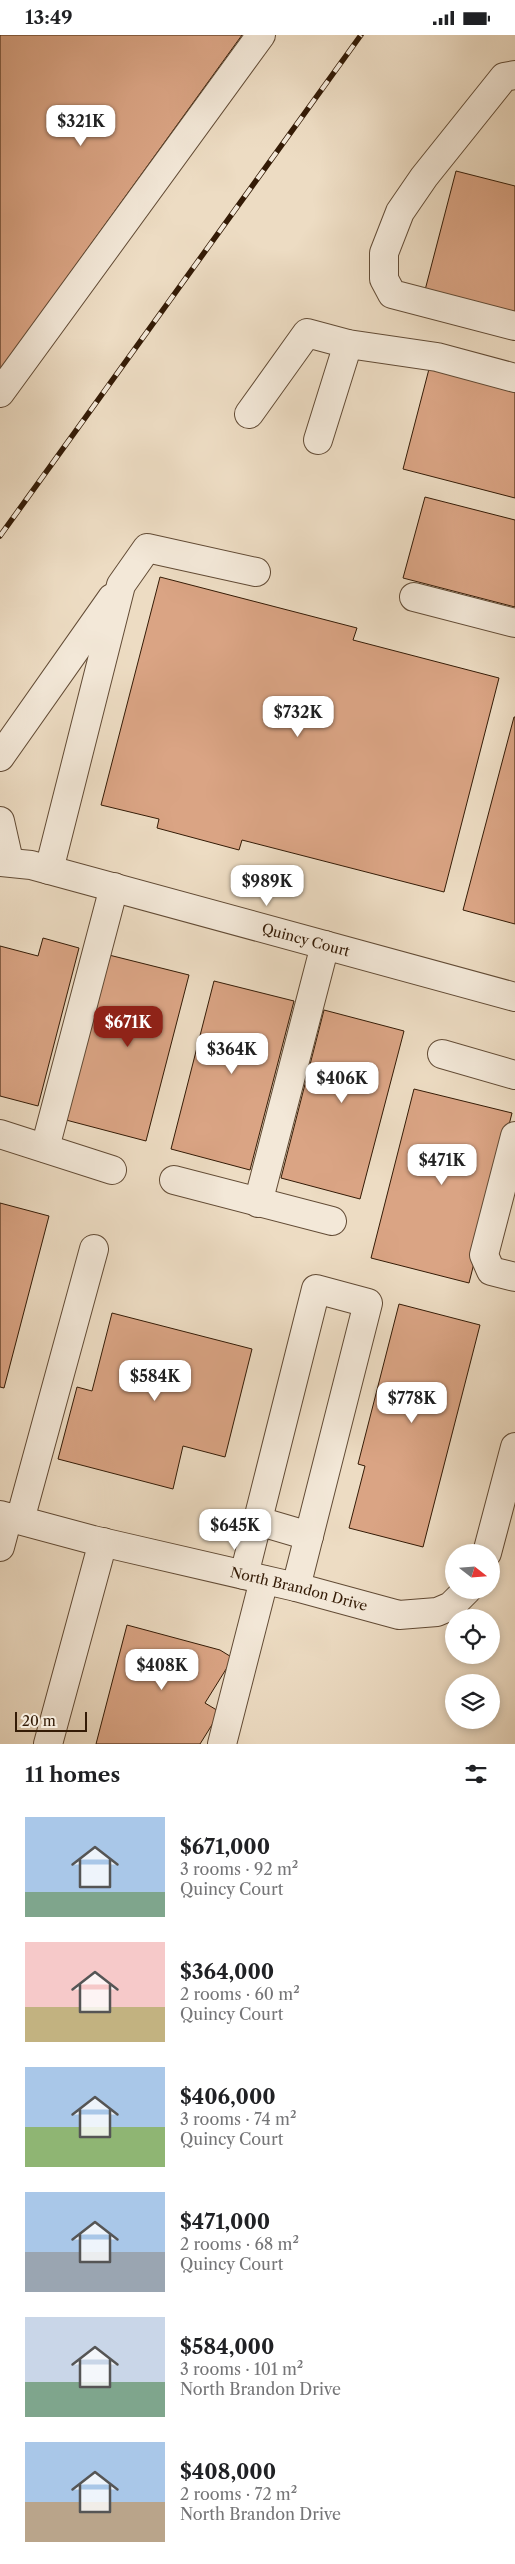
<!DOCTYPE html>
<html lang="en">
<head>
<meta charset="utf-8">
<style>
  body { margin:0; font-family:"Libre Caslon Text",serif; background:#f6f6f6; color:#202124; height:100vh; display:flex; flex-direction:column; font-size:19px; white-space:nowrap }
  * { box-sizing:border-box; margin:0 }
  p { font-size:16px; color:#757577 }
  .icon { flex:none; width:28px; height:28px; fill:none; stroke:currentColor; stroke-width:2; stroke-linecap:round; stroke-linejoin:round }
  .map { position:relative; height:1709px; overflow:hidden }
  .side { display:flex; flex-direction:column; background:#fff; flex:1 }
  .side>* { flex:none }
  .needle { width:32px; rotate:107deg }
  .controls { position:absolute; left:445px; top:1509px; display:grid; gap:10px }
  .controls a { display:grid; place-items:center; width:55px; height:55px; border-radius:50%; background:#fff; box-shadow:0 2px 8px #0003; font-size:25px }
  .scale { position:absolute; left:15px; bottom:12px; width:72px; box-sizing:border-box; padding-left:5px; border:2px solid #341b06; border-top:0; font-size:14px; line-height:18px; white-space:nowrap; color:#341b06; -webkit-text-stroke:4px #f3e8d8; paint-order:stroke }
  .price { position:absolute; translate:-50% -42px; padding:0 11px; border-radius:10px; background:#fff; color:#222; font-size:16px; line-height:32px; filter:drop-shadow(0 1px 2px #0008) }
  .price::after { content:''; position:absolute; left:50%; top:30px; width:15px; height:11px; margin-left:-8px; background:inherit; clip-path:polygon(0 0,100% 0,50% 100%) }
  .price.on { background:#8f2418; color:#fff }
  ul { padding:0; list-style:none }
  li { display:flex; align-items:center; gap:15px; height:125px; padding:0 25px }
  li span { display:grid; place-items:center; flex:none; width:140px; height:100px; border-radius:0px; color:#555 }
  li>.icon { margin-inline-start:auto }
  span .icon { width:60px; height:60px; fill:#fffc; stroke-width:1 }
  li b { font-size:21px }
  h2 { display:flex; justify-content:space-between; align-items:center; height:60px; padding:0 25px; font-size:21px }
  .status { display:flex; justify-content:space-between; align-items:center; height:35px; padding:0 25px; background:#fff; direction:ltr }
  .status svg { height:14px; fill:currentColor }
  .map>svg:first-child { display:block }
  .building { fill:#daa484; stroke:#341b06 }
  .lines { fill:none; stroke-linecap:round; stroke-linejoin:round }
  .minor-casing { stroke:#624b35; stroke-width:30 }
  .minor { stroke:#f3e8d8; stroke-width:28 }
  .rail-casing { stroke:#341b06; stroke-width:5.5 }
  .rail { stroke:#f3e8d8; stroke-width:4; stroke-dasharray:11; stroke-linecap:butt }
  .labels { text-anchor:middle; stroke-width:5; stroke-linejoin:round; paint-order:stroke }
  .street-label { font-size:14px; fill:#341b06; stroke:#f3e8d8 }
</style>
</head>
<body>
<div class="status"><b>13:49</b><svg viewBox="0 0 49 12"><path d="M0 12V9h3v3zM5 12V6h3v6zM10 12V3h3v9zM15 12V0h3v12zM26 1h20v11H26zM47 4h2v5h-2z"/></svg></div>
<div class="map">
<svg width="515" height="1709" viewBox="0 0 515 1709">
  <rect width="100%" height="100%" fill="#eddcc3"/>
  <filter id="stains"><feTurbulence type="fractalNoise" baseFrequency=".004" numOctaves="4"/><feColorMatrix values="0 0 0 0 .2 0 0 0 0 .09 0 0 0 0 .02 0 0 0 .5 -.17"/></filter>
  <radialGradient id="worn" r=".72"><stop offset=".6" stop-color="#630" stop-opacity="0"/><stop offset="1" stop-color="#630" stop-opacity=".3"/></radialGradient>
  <g class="building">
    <path d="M0 0H242L0 335Z"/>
    <path d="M456 136 515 151V282L424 259Z"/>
    <path d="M429 334 515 355V463L403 434Z"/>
    <path d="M425 462 515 485V572L403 543Z"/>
    <path d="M160 542 357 593 353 605 499 643 444 857 242 805 239 815 157 793 159 784 101 770Z"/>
    <path d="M514 682H515V889L463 875Z"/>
    <path d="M43 903 79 913 38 1071 0 1061V911L38 921Z"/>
    <path d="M109 920 189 940 146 1106 66 1085Z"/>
    <path d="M214 946 294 966 250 1135 171 1114Z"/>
    <path d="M324 975 404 996 360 1164 281 1143Z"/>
    <path d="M414 1054 512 1078 469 1248 371 1223Z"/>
    <path d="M0 1168 49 1181 4 1353 0 1352Z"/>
    <path d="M399 1269 480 1290 423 1512 349 1493 365 1431 358 1429Z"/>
    <path d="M112 1278 252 1314 225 1422 183 1411 173 1454 58 1424 77 1352 92 1356Z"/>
    <path d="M127 1590 220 1615 233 1623 205 1668 220 1677 200 1709H96Z"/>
  </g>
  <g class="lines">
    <g class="minor-casing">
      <g id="minor">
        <path d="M515 40 504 42 424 142 400 177 384 218V244L392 259 515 291"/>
        <path d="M0 358 261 0"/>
        <path d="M249 379 307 298 348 309 437 322 515 343"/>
        <path d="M318 405 348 309"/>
        <path d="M414 562 515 588"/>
        <path d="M0 722 112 563"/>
        <path d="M0 786 9 826"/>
        <path id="s1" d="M0 827 31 830 515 962"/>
        <path d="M49 835 121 550 147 513 256 537"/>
        <path d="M442 1019 515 1040"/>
        <path d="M0 1099 112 1135"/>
        <path d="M515 1101 484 1220 491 1236 515 1242"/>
        <path d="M45 1113 114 852"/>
        <path d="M174 1145 332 1186"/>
        <path d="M258 1168 325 910"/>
        <path id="s2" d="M0 1480 93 1505 296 1552 399 1580 437 1577 451 1571 467 1555"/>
        <path d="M20 1485 94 1214"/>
        <path d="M258 1486 309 1501"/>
        <path d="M0 1512 8 1482"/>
        <path d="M487 1518 515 1412"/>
        <path d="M244 1540 316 1254 368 1268 296 1552"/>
        <path d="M48 1709 103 1507"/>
        <path d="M222 1709 264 1545"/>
      </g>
    </g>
    <use href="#minor" class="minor"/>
    <g class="rail-casing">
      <path id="rail" d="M0 501 361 0"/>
    </g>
    <use href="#rail" class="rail"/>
  </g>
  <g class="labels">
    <g class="street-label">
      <text dy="5" stroke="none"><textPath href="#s1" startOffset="316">Quincy Court</textPath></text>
      <text dy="5" stroke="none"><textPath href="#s2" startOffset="308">North Brandon Drive</textPath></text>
    </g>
  </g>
  <rect width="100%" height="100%" filter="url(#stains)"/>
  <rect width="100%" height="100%" fill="url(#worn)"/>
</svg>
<div class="controls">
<a><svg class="needle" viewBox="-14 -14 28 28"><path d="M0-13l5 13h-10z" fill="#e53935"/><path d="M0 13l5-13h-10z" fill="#757577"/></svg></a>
<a><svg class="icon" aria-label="locate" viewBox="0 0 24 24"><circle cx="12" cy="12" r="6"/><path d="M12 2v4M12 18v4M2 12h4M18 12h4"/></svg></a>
<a><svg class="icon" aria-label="layers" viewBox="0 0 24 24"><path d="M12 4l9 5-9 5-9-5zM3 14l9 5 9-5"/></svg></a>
</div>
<div class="scale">20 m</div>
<b class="price" style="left:81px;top:112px">$321K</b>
<b class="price" style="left:298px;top:703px">$732K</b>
<b class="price" style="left:267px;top:872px">$989K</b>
<b class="price on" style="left:128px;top:1013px">$671K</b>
<b class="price" style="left:232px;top:1040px">$364K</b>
<b class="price" style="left:342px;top:1069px">$406K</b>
<b class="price" style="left:442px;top:1151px">$471K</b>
<b class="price" style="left:155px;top:1367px">$584K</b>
<b class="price" style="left:412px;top:1389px">$778K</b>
<b class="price" style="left:235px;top:1516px">$645K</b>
<b class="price" style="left:162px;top:1656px">$408K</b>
</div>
<section class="side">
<h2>11 homes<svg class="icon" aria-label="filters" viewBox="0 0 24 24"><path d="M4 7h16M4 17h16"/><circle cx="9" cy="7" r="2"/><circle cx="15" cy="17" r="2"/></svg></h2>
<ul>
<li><span style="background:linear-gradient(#a9c7e8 75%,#7fa58c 0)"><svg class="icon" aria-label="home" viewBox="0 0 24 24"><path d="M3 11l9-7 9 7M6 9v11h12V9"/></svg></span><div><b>$671,000</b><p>3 rooms · 92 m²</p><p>Quincy Court</p></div></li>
<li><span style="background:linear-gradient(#f6c9c9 65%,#c2b280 0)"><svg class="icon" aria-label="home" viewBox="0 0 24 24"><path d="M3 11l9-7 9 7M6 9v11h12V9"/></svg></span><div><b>$364,000</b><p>2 rooms · 60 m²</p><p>Quincy Court</p></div></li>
<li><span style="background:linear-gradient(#a9c7e8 60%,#8fb573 0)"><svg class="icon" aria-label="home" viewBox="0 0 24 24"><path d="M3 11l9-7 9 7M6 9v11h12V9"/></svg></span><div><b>$406,000</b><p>3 rooms · 74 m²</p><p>Quincy Court</p></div></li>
<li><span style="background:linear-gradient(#a9c7e8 60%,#9aa5b1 0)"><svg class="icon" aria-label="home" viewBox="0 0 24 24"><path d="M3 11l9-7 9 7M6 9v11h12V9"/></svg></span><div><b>$471,000</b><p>2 rooms · 68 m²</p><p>Quincy Court</p></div></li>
<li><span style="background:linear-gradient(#c9d6e8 65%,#7fa58c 0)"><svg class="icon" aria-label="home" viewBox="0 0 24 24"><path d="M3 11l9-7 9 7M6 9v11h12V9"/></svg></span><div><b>$584,000</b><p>3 rooms · 101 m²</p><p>North Brandon Drive</p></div></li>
<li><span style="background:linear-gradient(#a9c7e8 60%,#b9a48a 0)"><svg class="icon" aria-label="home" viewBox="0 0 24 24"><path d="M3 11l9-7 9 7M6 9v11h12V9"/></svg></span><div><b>$408,000</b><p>2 rooms · 72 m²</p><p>North Brandon Drive</p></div></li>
</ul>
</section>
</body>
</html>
